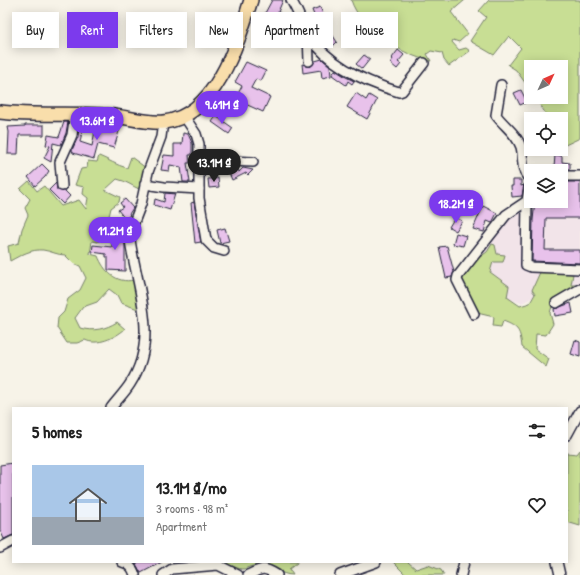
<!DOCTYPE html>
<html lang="en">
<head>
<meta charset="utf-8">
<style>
  body { margin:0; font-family:"Patrick Hand",sans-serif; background:#f6f6f6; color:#222; height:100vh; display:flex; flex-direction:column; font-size:15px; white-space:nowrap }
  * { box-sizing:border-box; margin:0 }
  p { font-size:13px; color:#767676 }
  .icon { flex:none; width:22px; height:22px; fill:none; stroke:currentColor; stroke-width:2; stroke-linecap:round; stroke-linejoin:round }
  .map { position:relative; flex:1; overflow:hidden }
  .side { position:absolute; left:12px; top:407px; width:556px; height:156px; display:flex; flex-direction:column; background:#fff; border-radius:0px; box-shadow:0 2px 10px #0003 }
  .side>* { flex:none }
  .banner { position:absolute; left:12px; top:12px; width:556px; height:36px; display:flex; gap:8px }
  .needle { width:26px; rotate:46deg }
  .controls { position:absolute; left:524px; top:60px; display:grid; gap:8px }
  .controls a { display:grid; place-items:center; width:44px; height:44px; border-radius:0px; background:#fff; box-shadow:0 2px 10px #0003; font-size:20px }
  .price { position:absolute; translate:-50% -34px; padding:0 9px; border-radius:14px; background:#7c3aed; color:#fff; font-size:13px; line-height:26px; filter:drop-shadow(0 1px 2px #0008) }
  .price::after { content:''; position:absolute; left:50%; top:24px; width:12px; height:9px; margin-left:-6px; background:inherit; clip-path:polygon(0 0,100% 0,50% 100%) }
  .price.selected { background:#222; color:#fff }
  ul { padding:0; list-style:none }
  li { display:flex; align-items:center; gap:12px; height:100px; padding:0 20px }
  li+li { border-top:1px solid #e0e0e0 }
  li span { display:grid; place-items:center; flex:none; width:112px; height:80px; border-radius:0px; color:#555 }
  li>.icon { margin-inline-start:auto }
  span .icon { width:48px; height:48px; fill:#fffc; stroke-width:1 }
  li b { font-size:17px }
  h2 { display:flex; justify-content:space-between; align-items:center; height:48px; padding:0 20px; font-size:17px }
  .chip { padding:0 14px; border-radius:0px; background:#fff; box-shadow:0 2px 10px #0003; font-size:14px; line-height:36px }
  .chip.selected { background:#7c3aed; color:#fff }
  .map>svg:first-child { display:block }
  .built { fill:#f2e4e9 }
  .green { fill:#c8de94; stroke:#758068 }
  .building { fill:#e8c2eb; stroke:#22223b }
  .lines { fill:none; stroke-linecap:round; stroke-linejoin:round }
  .minor-casing { stroke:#22223b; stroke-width:12 }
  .highway-casing { stroke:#22223b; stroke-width:16 }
  .minor { stroke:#f7f3e8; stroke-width:9 }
  .highway { stroke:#f9deab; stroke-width:13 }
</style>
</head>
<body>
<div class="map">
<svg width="580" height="575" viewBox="0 0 580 575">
  <rect width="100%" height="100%" fill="#f7f3e8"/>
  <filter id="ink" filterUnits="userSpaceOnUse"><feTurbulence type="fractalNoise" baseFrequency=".025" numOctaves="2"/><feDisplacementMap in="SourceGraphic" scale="8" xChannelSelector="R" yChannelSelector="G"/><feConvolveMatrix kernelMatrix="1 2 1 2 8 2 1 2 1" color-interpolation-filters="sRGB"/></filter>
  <g filter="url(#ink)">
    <path class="built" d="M561 180H580V285L549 289 522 303 482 292 473 266 485 249 503 226 515 213H530L531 201H561Z"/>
    <g class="green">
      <path d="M351 0H465L451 12 468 34 459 42 453 40 452 42 459 50 466 48 470 51 449 66 444 60 442 53 431 51 427 54 431 61C403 56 360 29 351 0Z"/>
      <path d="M489 0H580V138L561 147V119H549L535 97H561V67H531V91L516 70 508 65 521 48 509 36 494 55 470 41 486 17 479 11Z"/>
      <path d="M99 156C109 160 116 165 127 168L131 157 146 168 141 190C132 186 126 181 117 179L105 190 120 197 119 202 111 208 109 216 100 221 97 226 103 230 98 242 92 241 90 254 98 256C104 271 116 284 134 280L139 294 137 297 141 304 138 309 121 303 117 295 109 289 97 302 83 307 75 318 80 328C93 332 106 329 117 322L125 329C115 338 97 346 85 340L77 343H67L57 328 58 318 64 312 68 299 80 290 86 278 80 266 73 263 65 255C57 255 51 251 43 250 31 249 21 255 10 261L8 246 19 243 22 229 28 215 25 208 30 199 20 189 29 181 37 191 44 186 61 206 79 200 86 209 88 198 83 194 84 187 75 185 81 169 87 168 88 161 97 162Z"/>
      <path d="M492 244 495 245 497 254 505 255 503 262H493L490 272 509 286 507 297 520 306 530 303 535 294 532 290 541 270 573 274 571 285H580L553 303 550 313 553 324 546 335 536 334 535 349 549 359 546 367 522 347C520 331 519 327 503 321L501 327 493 326 494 317 477 313 460 279 477 259 487 252Z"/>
      <path d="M580 450V526L567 522V453L577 454Z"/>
      <path d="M224 562H297V563L289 569 293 575C279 575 271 564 261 565 240 566 250 575 224 562Z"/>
      <path d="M393 562H408L416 569 428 565 441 570 444 575H406Z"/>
    </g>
    <g class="building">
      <path d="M272 0H283L278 12 282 14 267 45 259 41 261 37 260 36 269 17 264 15Z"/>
      <path d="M320 7 326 21 324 22 337 42 333 46 323 35 321 36 318 32 320 31 312 10Z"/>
      <path d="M398 50 404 55 398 62 401 64 397 69 390 63 393 59 392 58Z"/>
      <path d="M364 55 370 59 362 69 356 64Z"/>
      <path d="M322 59 330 66 331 76 322 78 321 70 303 73 302 64 310 67 315 61Z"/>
      <path d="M246 62 266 71 261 81 256 79 251 88 270 97 263 112 243 103 240 107 233 103 242 86 235 82Z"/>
      <path d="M335 70 346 77 354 81 352 84 348 81 346 85 332 75Z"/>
      <path d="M521 90 527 102 520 105 514 93Z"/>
      <path d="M356 93 366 100 369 95 377 100 367 119 347 107Z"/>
      <path d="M216 116 233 128 229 134 212 122Z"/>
      <path d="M64 122H68L66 133 61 145 53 143 51 162 44 158 50 146 46 145 48 135 59 137Z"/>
      <path d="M104 124 120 128 114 148 98 144 94 159 73 153 72 150 78 137 79 127H83L80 142 92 146 95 131 102 132Z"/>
      <path d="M25 125H44V135H19L18 154H8L9 132 8 127 25 126Z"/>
      <path d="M183 133 188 134 192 143V155H189L190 163H187L190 182H183L181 167 170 165 169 171 161 170 164 155 174 156V144H182Z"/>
      <path d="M555 155 562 156V162L570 163V169L554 168Z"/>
      <path d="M42 164 49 171 45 177 35 186 28 177Z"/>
      <path d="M230 167H237L239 172 243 168 253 170 248 175 246 173 232 180 227 168Z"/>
      <path d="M218 178 219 187 209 188 208 179Z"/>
      <path d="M513 180H521V186L524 185 522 196 512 197 511 186H513Z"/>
      <path d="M561 182H580V218H546L545 250H580V263L532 261 533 220 535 201H561Z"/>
      <path d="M56 183 57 190 65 191 70 196 63 204 49 190Z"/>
      <path d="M165 193 175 194 170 210 154 205 155 199 164 202Z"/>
      <path d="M125 199 133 208 129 214 130 215 125 219 118 210 123 207 120 203Z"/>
      <path d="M194 202 201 242 195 243 191 203Z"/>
      <path d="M483 206 497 213 492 223 487 221 484 232 473 229Z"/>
      <path d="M455 217 462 221 456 231 449 227Z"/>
      <path d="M225 228 229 241 220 243 217 230Z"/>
      <path d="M112 230H125V271L108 270V257H106V254L92 252 93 245 112 247Z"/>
      <path d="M456 233 466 236 463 246 453 244Z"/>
      <path d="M447 246 454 272 452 277 446 278 439 247Z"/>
      <path d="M571 303 573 313 555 316 554 309Z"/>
      <path d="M575 340 580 342V357L571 354Z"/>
      <path d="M13 463V535L4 539 0 530V465Z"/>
      <path d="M139 562H162L141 573 136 564Z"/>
    </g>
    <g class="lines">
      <g class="minor-casing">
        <g id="minor">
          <path d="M291 0C298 11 302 24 309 36 330 66 365 82 399 92L402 91 424 63"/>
          <path d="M308 34 309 61"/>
          <path d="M501 85 496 115C504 126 517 134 521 147 524 157 520 174 531 179"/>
          <path d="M184 116 196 134 199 144V198L206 240 214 248 224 251"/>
          <path d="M200 171 229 161 253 162"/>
          <path d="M561 176H580"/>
          <path d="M145 184 164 187 199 189"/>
          <path d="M62 186 60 162 72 135 75 114"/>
          <path d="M527 201 526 265 531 267 580 269"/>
          <path d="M556 303 580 289"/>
          <path d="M474 314 457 280 458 276 506 215 527 201 529 188 531 184"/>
          <path d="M111 408C117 400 125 392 130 384 160 338 137 288 130 240L131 230 141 204 148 172 161 137 163 122"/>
          <path d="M567 435 580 411"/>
          <path d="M0 548 13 541"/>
          <path d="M122 562C130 564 133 568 135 575"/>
          <path d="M557 562 560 575"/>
          <path d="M163 575 172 569 218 565 238 575"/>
          <path d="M248 575C262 569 262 566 277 575"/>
          <path d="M340 575 376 562"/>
          <path d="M461 575 464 562"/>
        </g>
      </g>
      <g class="highway-casing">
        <path id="highway" d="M0 112C34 116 69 113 103 115 123 115 144 124 164 122 216 116 238 42 251 0"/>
      </g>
      <use href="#minor" class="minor"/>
      <use href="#highway" class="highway"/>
    </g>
  </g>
</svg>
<div class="controls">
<a><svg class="needle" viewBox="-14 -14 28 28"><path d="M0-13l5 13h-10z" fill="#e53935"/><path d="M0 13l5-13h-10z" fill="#767676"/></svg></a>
<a><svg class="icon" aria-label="locate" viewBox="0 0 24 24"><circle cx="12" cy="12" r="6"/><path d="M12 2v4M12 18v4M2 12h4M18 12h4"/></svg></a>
<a><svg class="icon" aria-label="layers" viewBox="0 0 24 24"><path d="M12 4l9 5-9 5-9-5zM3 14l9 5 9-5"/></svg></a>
</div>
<b class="price" style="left:222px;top:125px">9.61M ₫</b>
<b class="price" style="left:97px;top:141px">13.6M ₫</b>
<b class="price selected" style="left:214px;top:183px">13.1M ₫</b>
<b class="price" style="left:456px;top:224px">18.2M ₫</b>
<b class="price" style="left:115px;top:251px">11.2M ₫</b>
<div class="banner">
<a class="chip">Buy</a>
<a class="chip selected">Rent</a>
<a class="chip">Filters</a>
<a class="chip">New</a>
<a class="chip">Apartment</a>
<a class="chip">House</a>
</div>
<section class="side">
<h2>5 homes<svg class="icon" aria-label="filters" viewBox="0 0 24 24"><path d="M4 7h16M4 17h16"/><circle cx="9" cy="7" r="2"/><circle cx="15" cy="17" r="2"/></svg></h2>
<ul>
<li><span style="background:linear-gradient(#a9c7e8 65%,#9aa5b1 0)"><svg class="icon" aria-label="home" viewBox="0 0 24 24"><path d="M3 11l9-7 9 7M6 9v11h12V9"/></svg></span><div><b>13.1M ₫/mo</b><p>3 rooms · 98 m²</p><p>Apartment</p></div><svg class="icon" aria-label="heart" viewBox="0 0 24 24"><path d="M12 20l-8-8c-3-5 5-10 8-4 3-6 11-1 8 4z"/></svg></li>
</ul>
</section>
</div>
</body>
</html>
